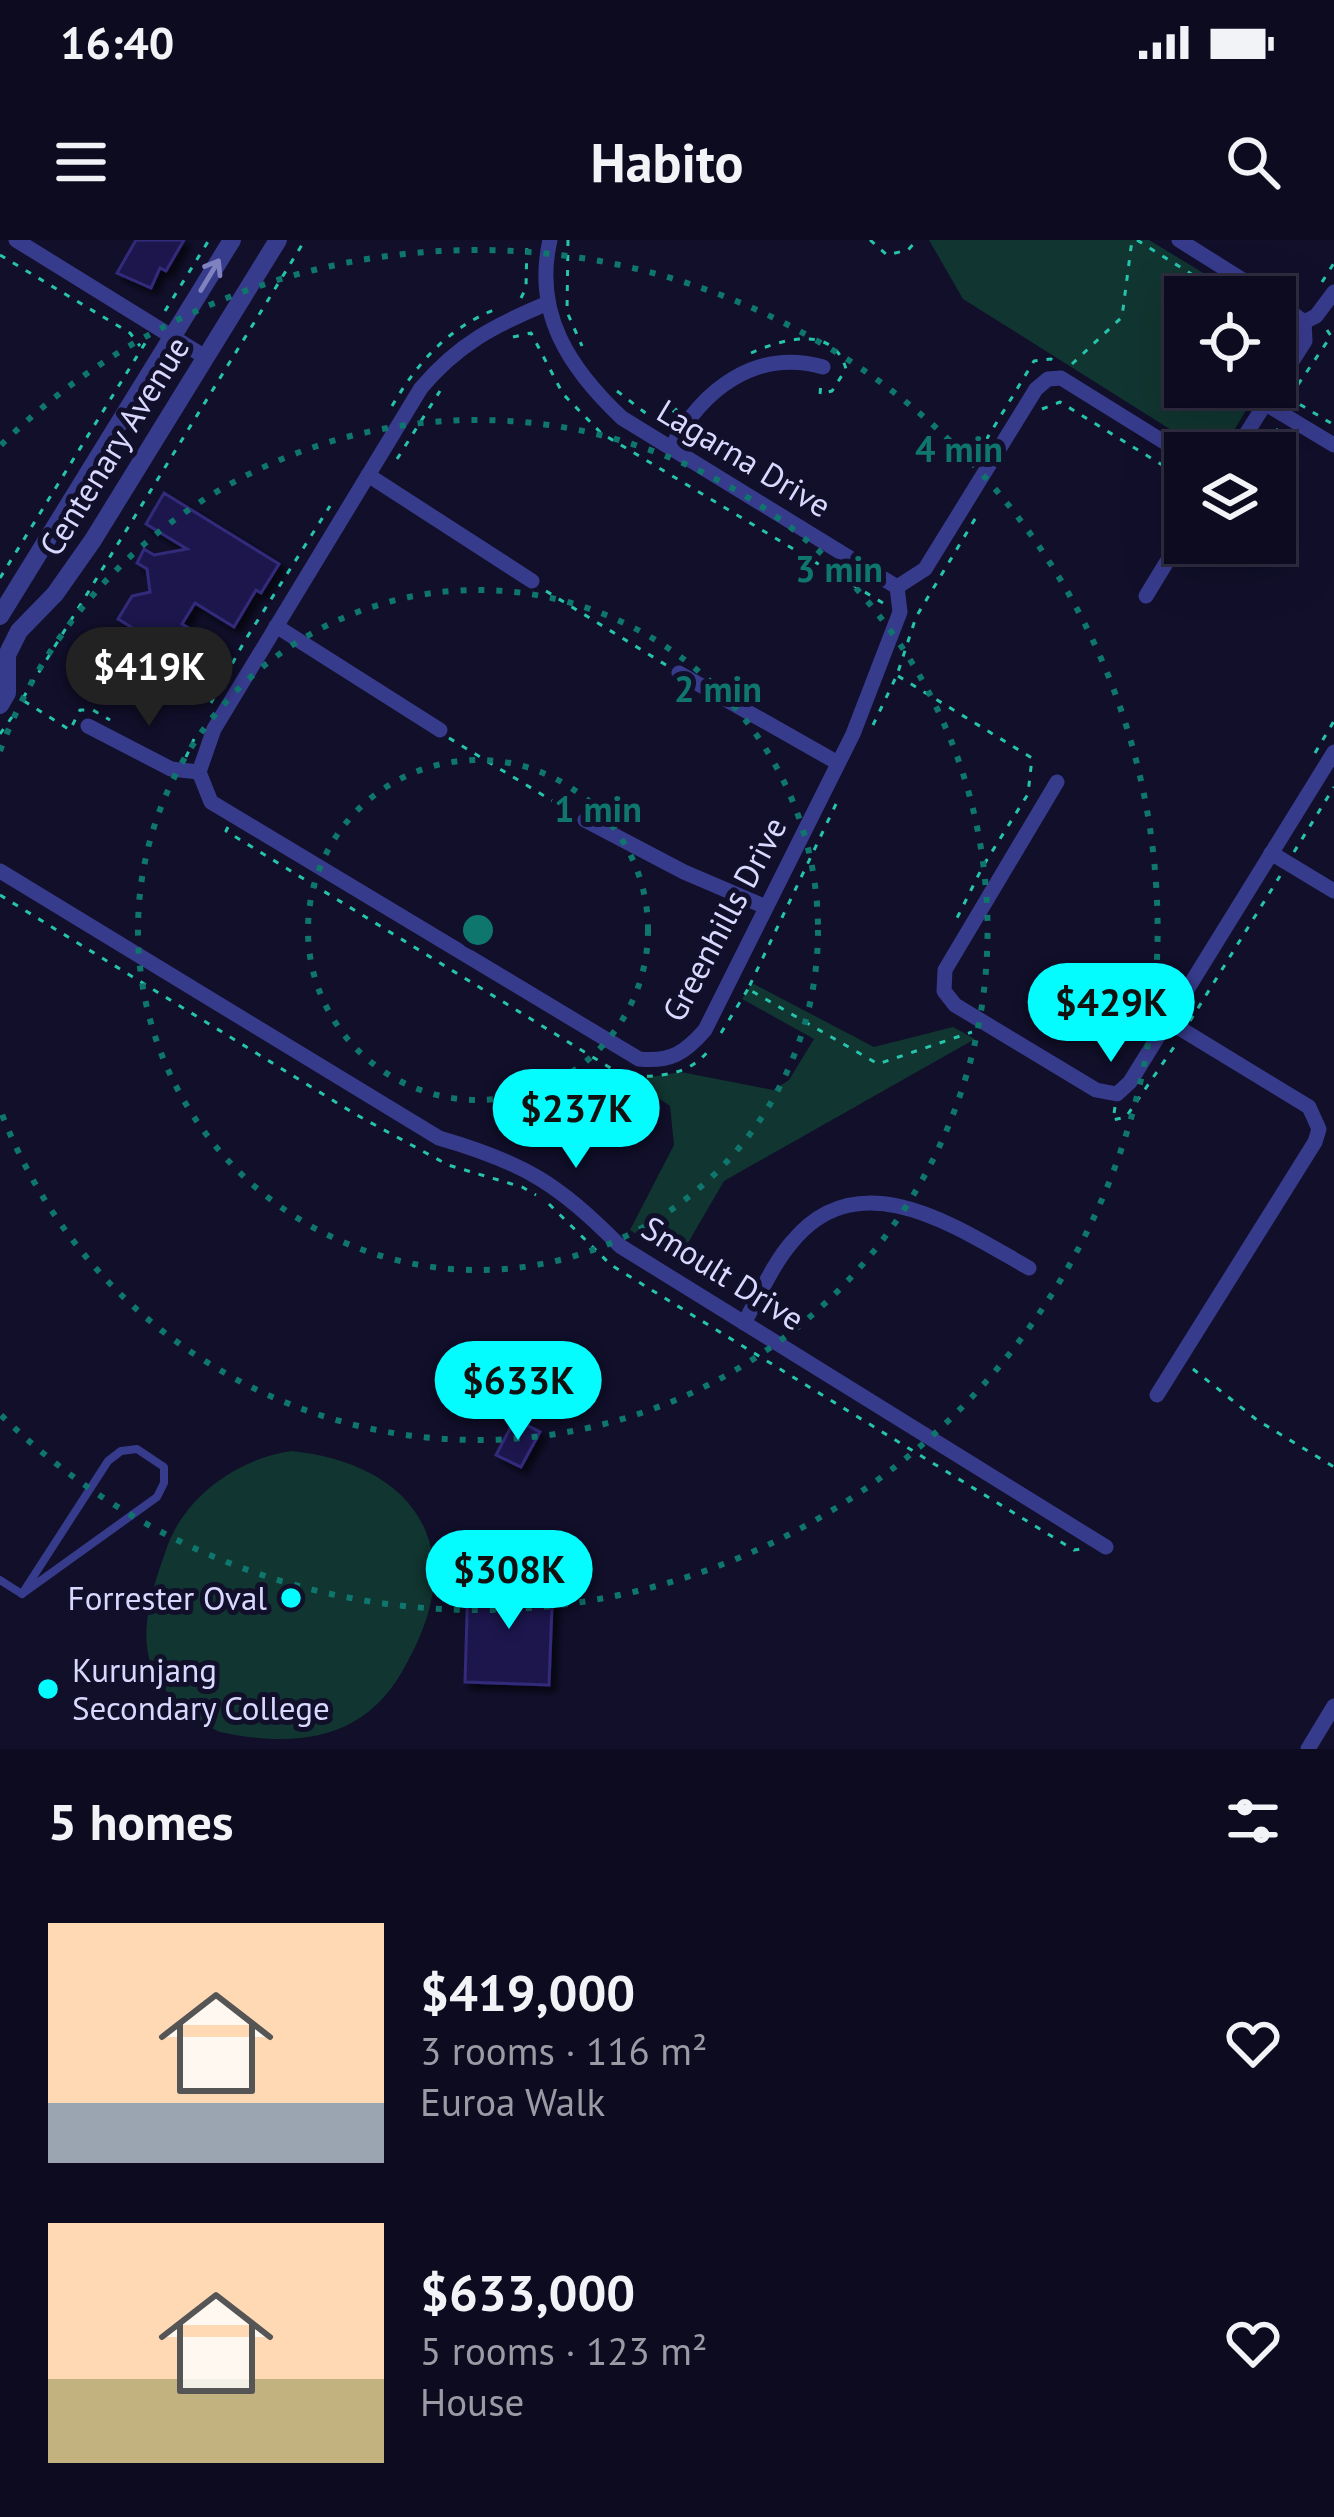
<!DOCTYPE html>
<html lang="en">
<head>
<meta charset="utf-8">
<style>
  body { margin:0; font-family:"PT Sans",sans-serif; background:#1b192d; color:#f1f3f6; height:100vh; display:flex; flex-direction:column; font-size:45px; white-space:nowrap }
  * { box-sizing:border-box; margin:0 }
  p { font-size:39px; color:#9a9ba5 }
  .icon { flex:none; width:66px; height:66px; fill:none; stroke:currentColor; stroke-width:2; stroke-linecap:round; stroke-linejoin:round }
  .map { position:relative; height:1509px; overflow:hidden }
  .sheet { display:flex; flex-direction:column; background:#0d0b20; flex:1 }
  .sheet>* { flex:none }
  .controls { position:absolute; left:1164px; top:36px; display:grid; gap:24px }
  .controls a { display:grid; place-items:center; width:132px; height:132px; border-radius:0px; background:#0d0b20; box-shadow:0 12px 48px #0002,0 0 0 3px #2d2b3e; font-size:60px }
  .price { position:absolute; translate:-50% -102px; padding:0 27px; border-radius:42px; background:#04fcff; color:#111; font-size:39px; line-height:78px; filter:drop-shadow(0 3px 6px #0008) }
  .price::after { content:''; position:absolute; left:50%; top:72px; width:36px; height:27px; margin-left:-18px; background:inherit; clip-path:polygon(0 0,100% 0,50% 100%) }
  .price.on { background:#222; color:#fff }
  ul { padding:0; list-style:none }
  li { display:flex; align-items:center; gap:36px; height:300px; padding:0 48px }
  li span { display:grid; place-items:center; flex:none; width:336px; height:240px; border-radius:0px; color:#555 }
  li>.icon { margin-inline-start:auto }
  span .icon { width:144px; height:144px; fill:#fffc; stroke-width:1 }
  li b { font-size:51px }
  h2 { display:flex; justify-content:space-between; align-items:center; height:144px; padding:0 48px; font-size:51px }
  .status { display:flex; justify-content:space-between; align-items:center; height:84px; padding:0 60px; background:#0d0b20; direction:ltr }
  .status svg { height:33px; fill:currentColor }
  header { display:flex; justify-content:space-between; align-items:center; height:156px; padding:0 48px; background:#0d0b20; font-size:54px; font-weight:600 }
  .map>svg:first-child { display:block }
  .green { fill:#113530 }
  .building { fill:#1f194d; stroke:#332a7a; stroke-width:3; filter:url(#shadow) }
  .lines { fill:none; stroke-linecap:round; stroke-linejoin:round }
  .path { stroke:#27c4ad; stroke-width:3; stroke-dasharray:6 9; stroke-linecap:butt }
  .service { stroke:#373b8c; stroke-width:8 }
  .minor { stroke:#373b8c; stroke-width:15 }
  .tertiary { stroke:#373b8c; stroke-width:18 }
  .oneway { stroke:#8082c0 }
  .ring { fill:none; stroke:#0f766e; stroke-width:6; stroke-dasharray:6 12 }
  .poi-dot { fill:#04fcff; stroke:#110f2a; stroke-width:4.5 }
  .labels { text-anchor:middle; stroke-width:10; stroke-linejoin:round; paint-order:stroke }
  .street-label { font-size:33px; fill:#d9d8ff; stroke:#110f2a }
  .poi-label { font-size:33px; fill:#d9d8ff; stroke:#110f2a; text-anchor:end }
  .centre { fill:#0f766e; stroke:#110f2a; stroke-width:6 }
  .ring-label { font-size:36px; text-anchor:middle; font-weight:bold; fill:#0f766e; stroke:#110f2a; stroke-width:10; stroke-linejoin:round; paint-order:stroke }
</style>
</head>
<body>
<div class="status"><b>16:40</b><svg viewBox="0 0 49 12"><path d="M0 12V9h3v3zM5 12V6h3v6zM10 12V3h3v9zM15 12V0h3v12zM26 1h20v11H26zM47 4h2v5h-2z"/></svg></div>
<header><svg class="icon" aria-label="menu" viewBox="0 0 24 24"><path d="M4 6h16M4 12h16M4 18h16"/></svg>Habito<svg class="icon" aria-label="search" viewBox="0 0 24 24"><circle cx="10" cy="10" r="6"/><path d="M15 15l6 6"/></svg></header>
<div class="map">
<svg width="1334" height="1509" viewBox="0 0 1334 1509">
  <defs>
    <filter id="shadow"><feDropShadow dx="6" dy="6" stdDeviation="3" flood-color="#0009"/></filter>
  </defs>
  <rect width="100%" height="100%" fill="#110f2a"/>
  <g class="green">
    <path d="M929 0H1149L1243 57H1185V147H1260L1224 207 1203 210 963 59Z"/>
    <path d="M752 743 874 807 953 787 975 799 724 941 678 1020 630 990 674 905 670 866 631 840 681 832 773 850 789 840 814 799 742 759Z"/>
    <path d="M291 1211C362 1218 433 1253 434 1334 434 1365 422 1395 408 1421 369 1499 301 1509 220 1492 195 1480 167 1458 154 1432 136 1394 154 1344 167 1307 186 1255 238 1219 291 1211Z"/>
  </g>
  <g class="building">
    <path d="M136 0H184L166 31 160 28 151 48 117 33Z"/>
    <path d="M164 253 279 324 261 353 256 350 234 387 195 363 182 384 223 409 208 434 118 379 132 356 150 352 147 329 137 323 144 309 154 315 187 309 146 284Z"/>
    <path d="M515 1179 540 1192 521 1227 496 1215Z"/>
    <path d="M468 1340H553L549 1445 465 1442Z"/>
  </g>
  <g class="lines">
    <g class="path">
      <path d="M568 0 567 72 582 106"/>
      <path d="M870 0 887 15 908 10 917 0"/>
      <path d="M1137 0 1228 57"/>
      <path d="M0 15 130 93 140 106"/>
      <path d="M1322 42 1334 23"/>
      <path d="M521 58 526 48 527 0"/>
      <path d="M165 71 209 0"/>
      <path d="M1275 86 1286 105"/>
      <path d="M1327 90 1331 96 1293 152 1296 162 1334 185"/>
      <path d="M513 97 531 93 563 154 601 193 883 363"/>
      <path d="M751 113C784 98 834 85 846 129L832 151 820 154 821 144"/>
      <path d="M1072 124 1122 77 1132 0"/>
      <path d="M617 151 652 178"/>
      <path d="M392 166C418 122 448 88 496 69"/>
      <path d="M1042 169 1060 162 1185 239"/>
      <path d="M662 183 681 165"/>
      <path d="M986 200 1034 121 1051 119 1056 122"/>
      <path d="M1254 213 1278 189"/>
      <path d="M397 219 440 151"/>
      <path d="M0 338 147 100"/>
      <path d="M546 351 666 425"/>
      <path d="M898 436 1032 518 1028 554 983 626 956 680"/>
      <path d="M23 458 305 0"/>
      <path d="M24 461 70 490 80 470H93L110 480"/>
      <path d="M211 463 244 402 330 266"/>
      <path d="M873 485 897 435 916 377 978 274"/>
      <path d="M0 494 12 477"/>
      <path d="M449 498 574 574"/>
      <path d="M1315 513 1334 481"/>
      <path d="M186 517 194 499"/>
      <path d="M836 564 748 749 878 824 972 792"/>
      <path d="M228 587 226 591 625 837C661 836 690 837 712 806"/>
      <path d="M1294 612 1334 547"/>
      <path d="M0 655 355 874 448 925 522 947 536 955"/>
      <path d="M1190 781 1280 636"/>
      <path d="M721 793 748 749"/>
      <path d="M1115 867 1113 880 1126 877 1176 804"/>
      <path d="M549 964 611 1025 1074 1310 1081 1309"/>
      <path d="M1193 1129 1257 1180 1334 1227"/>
    </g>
    <g class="service">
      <path d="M137 1209 164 1227V1243L157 1257 22 1354 108 1221 121 1211Z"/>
      <path d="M0 1340 22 1354"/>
    </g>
    <g class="minor">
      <path d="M16 0 205 117"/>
      <path d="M550 0C533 74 570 129 622 178L897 347 925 329 1036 149 1048 139 1061 138 1185 215"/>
      <path d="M1179 0 1270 57"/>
      <path d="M548 63C495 85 458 104 421 148L214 489 199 532 211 562 639 819C670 822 684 814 705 790L853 494 900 372 897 347"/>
      <path d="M1304 82 1316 76 1334 52"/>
      <path d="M1266 164 1334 205"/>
      <path d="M671 208C702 150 755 108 823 127"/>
      <path d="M1234 213 1305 101 1304 82 1275 60"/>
      <path d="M368 235 532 341"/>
      <path d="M1146 356 1185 292"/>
      <path d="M276 386 440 490"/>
      <path d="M679 433 838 523"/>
      <path d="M88 486 171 529 199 532"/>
      <path d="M1057 542 945 730 944 751 955 765 1096 850 1117 854 1130 842 1334 512"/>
      <path d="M585 580 684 632 766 667"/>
      <path d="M1271 613 1334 651"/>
      <path d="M0 631 439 898C525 923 557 943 620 1006L1106 1307"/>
      <path d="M744 1083C759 1057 772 1025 792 1002 860 919 958 988 1029 1028"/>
      <path d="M1157 1155 1315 902 1319 889 1309 867 1168 781"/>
      <path d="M1308 1509 1334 1466"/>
    </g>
    <g class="tertiary">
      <path d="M0 376 232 0"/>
      <path d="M0 465 7 453V415L19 391 55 354 93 300 278 0"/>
    </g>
  </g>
  <defs><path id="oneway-shaft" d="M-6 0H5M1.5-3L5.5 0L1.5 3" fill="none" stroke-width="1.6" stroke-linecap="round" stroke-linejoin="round" transform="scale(3)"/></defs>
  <use class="oneway" href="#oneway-shaft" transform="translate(210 35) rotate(-59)"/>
  <g class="ring">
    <circle cx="478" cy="690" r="170"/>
    <circle cx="478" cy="690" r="340"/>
    <path d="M0 511A510 510 0 1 1 0 869"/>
    <path d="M1 205A680 680 0 1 1 1 1175"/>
  </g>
  <g class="poi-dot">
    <circle cx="291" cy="1358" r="12"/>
    <circle cx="48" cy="1449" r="12"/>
  </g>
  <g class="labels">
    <g class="street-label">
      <text transform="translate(114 206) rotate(-58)" y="12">Centenary Avenue</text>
      <text transform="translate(744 218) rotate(31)" y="12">Lagarna Drive</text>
      <text transform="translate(724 679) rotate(-62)" y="12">Greenhills Drive</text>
      <text transform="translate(723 1033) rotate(32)" y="12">Smoult Drive</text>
    </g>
    <g class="poi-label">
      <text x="267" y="1370">Forrester Oval</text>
      <text x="72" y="1442" text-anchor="start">Kurunjang<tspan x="72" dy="38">Secondary College</tspan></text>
    </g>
  </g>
  <circle cx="478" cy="690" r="18" class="centre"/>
  <g class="ring-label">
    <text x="959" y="222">4 min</text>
    <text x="839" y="342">3 min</text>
    <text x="718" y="462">2 min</text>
    <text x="598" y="582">1 min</text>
  </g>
</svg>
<div class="controls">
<a><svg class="icon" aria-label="locate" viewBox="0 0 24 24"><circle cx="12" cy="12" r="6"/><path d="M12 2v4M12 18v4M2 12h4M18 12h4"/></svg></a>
<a><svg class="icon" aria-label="layers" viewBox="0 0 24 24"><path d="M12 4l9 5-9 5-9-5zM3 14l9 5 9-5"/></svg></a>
</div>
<b class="price on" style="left:149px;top:489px">$419K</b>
<b class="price" style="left:1111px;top:825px">$429K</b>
<b class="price" style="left:576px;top:931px">$237K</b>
<b class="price" style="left:518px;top:1203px">$633K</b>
<b class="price" style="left:509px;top:1392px">$308K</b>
</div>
<section class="sheet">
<h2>5 homes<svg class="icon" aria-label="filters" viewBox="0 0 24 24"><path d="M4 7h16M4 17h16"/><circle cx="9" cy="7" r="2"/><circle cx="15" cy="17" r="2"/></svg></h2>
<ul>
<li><span style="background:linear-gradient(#ffd9b3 75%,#9aa5b1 0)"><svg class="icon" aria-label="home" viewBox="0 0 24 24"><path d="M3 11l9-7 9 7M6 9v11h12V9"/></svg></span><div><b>$419,000</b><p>3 rooms · 116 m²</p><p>Euroa Walk</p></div><svg class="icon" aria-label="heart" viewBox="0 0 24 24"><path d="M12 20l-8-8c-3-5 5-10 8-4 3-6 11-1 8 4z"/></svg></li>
<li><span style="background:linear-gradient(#ffd9b3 65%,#c2b280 0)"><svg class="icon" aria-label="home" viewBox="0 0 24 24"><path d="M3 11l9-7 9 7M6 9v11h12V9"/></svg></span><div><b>$633,000</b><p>5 rooms · 123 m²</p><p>House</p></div><svg class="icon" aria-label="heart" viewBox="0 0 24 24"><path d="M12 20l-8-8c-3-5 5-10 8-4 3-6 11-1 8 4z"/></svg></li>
</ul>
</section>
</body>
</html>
